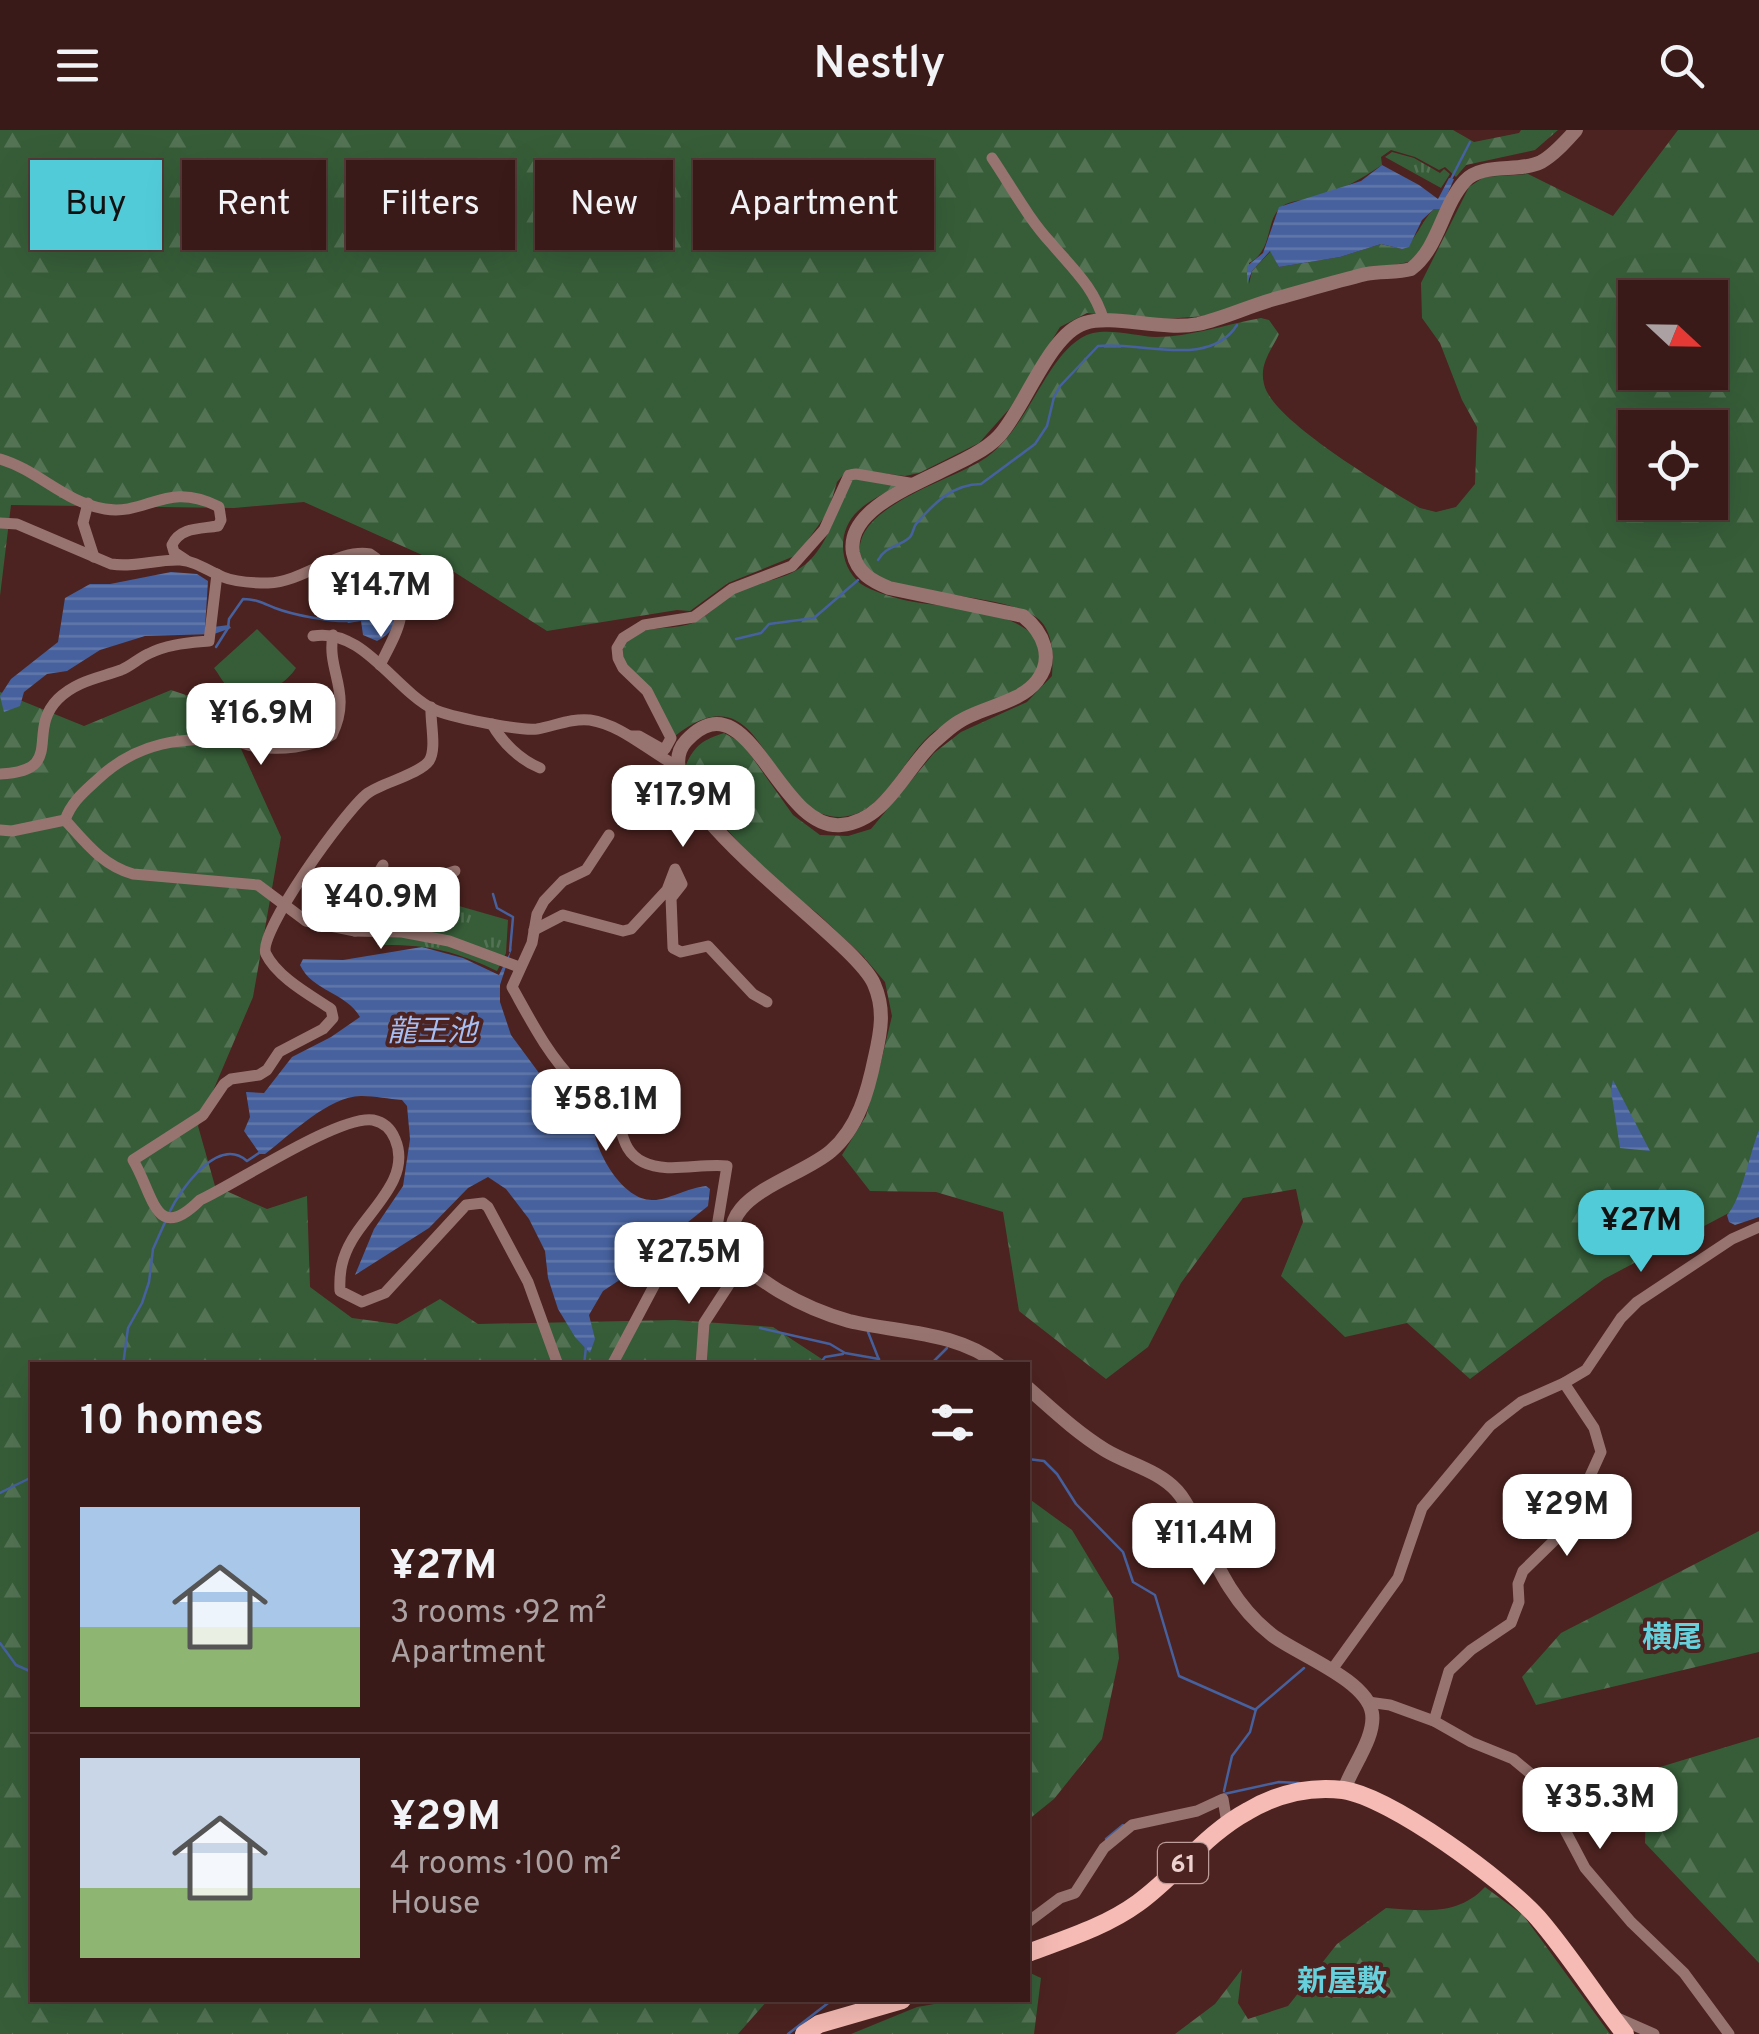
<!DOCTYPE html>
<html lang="en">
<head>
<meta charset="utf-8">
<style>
  body { margin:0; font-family:Overpass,"Noto Sans JP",sans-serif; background:#442725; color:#f1f3f6; height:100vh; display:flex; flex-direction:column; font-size:38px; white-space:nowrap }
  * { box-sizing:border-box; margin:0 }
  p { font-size:32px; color:#aba1a2 }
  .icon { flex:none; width:55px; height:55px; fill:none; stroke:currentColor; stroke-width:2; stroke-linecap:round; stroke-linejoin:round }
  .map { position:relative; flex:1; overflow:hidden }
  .details { position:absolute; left:30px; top:1232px; width:1000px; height:640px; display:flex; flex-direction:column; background:#391a18; border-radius:0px; box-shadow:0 10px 40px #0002,0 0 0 2px #533837 }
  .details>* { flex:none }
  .top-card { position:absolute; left:30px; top:30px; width:1000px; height:90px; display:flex; gap:20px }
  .needle { width:65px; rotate:112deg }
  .controls { position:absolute; left:1618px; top:150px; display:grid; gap:20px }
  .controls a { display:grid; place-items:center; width:110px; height:110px; border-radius:0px; background:#391a18; box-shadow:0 10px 40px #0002,0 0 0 2px #533837; font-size:50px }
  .price { position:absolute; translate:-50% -85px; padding:0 22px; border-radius:20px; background:#fff; color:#222; font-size:32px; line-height:65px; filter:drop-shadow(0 2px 5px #0008) }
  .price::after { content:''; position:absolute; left:50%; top:60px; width:30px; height:22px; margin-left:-15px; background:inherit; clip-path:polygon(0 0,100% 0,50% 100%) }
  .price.on { background:#52cbd8; color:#111 }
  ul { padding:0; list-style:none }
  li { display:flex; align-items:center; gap:30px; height:250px; padding:0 50px }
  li+li { border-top:2px solid #533837 }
  li span { display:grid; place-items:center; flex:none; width:280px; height:200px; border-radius:0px; color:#555 }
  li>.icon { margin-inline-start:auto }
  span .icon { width:120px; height:120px; fill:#fffc; stroke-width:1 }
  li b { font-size:42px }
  h2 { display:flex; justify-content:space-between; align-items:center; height:120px; padding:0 50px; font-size:42px }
  .pill { padding:0 35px; border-radius:0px; background:#391a18; box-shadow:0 10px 40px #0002,0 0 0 2px #533837; font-size:35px; line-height:90px }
  .pill.on { background:#52cbd8; color:#111 }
  header { display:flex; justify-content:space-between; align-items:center; height:130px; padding:0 50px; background:#391a18; font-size:45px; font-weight:600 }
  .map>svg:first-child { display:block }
  .grass { fill:url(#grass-tufts) }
  .forest { fill:url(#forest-firs); fill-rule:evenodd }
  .green { fill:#365d38 }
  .water { fill:url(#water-rules) }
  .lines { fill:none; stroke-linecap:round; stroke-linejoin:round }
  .stream { stroke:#46619e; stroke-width:2.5 }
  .minor { stroke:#987470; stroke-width:11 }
  .tertiary { stroke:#987470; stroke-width:14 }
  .primary { stroke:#f6bbb4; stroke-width:18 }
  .labels { text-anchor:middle; stroke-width:8; stroke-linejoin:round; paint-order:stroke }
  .shield { fill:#4c2320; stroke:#bc9d9a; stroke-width:2.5 }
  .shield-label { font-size:25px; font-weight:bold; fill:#ecd1ce }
  .water-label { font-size:30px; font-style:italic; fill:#a5bef3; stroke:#4c2320 }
  .neighbourhood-label { font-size:30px; font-weight:bold; fill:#66d1dd; stroke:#4c2320 }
</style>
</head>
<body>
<header><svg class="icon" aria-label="menu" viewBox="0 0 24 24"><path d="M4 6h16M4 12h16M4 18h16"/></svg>Nestly<svg class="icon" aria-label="search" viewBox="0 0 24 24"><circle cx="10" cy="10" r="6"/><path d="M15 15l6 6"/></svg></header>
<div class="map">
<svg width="1759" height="1904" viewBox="0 0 1759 1904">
  <defs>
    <pattern id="grass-tufts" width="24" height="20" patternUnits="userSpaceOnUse" patternTransform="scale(2.5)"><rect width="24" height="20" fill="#365d38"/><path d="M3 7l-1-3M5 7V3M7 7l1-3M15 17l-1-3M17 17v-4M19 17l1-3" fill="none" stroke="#537354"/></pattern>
    <pattern id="forest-firs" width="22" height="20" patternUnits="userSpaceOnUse" patternTransform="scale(2.5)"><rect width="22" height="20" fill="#365d38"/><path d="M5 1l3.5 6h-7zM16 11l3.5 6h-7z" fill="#537354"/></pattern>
    <pattern id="water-rules" width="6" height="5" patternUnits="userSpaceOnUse" patternTransform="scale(2.5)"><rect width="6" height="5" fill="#46619e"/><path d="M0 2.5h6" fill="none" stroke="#6177aa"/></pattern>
  </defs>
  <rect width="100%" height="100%" fill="#4c2320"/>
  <g class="grass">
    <path d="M1392 22 1414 28 1440 43 1444 39 1450 44 1441 58 1385 27Z"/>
    <path d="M431 768 508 790 506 823 497 841C454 820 425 814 377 815L391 795Z"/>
  </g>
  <g class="forest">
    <path d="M0 0H1453L1474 12 1519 3 1521 0H1558L1535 20 1466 35 1456 47 1445 37 1439 40 1415 27 1391 20 1381 27 1382 35C1361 49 1342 60 1317 67 1308 70 1294 70 1286 74 1263 85 1276 119 1249 133V154L1252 141 1271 121 1279 137 1340 127 1381 114 1402 119C1417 110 1421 91 1434 79H1441L1417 130 1348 145 1206 186 1151 190 1087 183 1060 197 1010 278 979 313 919 343 905 346 848 339 837 352 828 382 797 425 728 453 690 481 677 480 547 501 440 433 304 372 234 378 11 375 0 466Z"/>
    <path d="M1678 0H1759V1067L1604 1149 1470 1249 1407 1193 1345 1207 1281 1146 1303 1092 1296 1059 1243 1068 1181 1153 1148 1217 1106 1249 1019 1181 1003 1082 936 1062 870 1061 842 1025 866 986 881 932 892 886 885 852 863 826 817 783 759 737 690 655 685 637C694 616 702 610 724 603L742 613 793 685 820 705 848 706 871 699 934 623 961 602 1027 572 1052 546C1053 528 1054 511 1044 495 1017 455 865 475 860 423 855 375 955 350 987 327 1029 296 1044 231 1081 208 1101 195 1133 206 1156 207 1189 207 1228 194 1261 188L1269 190 1279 204C1271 221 1259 234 1264 254 1271 290 1387 358 1420 378L1436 382 1456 377 1475 354 1477 297 1462 270 1440 213 1422 188 1421 153 1469 57 1484 47 1528 44 1613 86ZM1635 168H1710V242H1635ZM1635 298H1710V372H1635Z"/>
    <path d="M862 348 896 356C884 364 868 371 858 381 837 400 838 436 861 454 871 461 892 467 904 470 940 479 1050 477 1040 533 1033 568 957 581 930 605 899 633 879 695 830 686 764 674 764 536 675 606L622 528C621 489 669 504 695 492 709 485 719 473 732 465 752 452 777 452 797 440 828 423 836 378 852 349Z"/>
    <path d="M171 560 222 577 281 707 253 867 198 996 215 1056 267 1079 307 1066 310 1157 352 1188 397 1194 440 1169 478 1194 675 1190 773 1197 831 1235H32V1870H768L738 1904H0V562L84 596Z"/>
    <path d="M1028 1368 1072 1400 1113 1468 1119 1528 1102 1609 1054 1669 1028 1690Z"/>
    <path d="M1759 1401V1522L1536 1575 1522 1547 1561 1503Z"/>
    <path d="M1759 1607V1833L1645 1713 1647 1641Z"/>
    <path d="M1485 1757 1523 1785 1610 1904H1175L1215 1874 1242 1839 1238 1873 1248 1889 1288 1876 1337 1814 1386 1778C1423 1781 1458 1786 1485 1757Z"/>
    <path d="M1028 1842 1041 1848 1034 1904H851L917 1877 958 1870H1028Z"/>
  </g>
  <path class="green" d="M257 499 296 538C283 558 252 574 230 558 223 554 219 544 214 538Z"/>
  <g class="water">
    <path d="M1382 35 1419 55 1438 69 1449 48 1454 49 1441 79H1434L1422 90 1409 117 1402 119 1381 114 1340 127 1279 137 1270 121 1252 141 1247 154V136L1263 123 1279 77 1361 51Z"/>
    <path d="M354 436C362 438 371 439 377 444 400 461 406 498 377 511L363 505 361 491 348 493 342 483C347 466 334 446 354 436Z"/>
    <path d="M171 442 197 444 208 451 205 498 229 495 231 498 214 504 145 506 100 520 67 541 47 544 24 562 20 576 4 582 0 566 11 549 58 512 65 468 90 454H110Z"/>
    <path d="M422 817 463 828 499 845 512 818 500 855V872L511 905 570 985 594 1000C597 1024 623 1070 652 1070 666 1071 687 1058 706 1056L710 1059 708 1076 678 1100 641 1122 621 1149 603 1161 589 1185 595 1209 590 1223 575 1207 558 1179 548 1148 545 1121 529 1089 506 1059 488 1047 468 1058 429 1098 355 1145 374 1099 403 1056 410 1009 407 976 402 970C389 969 375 966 362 966 330 965 290 1005 265 1024H260L244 1001 250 987 246 962 264 963 292 927 331 907 360 887C347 863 312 861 300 835L303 829 343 830Z"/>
    <path d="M1613 950 1650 1021 1620 1018 1611 960Z"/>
    <path d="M1759 1000V1087L1735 1095 1729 1092 1727 1085C1741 1071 1750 1022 1759 1000Z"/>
  </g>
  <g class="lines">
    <g class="stream">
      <path d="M1451 49 1470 12"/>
      <path d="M878 430C886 416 898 417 909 408 913 405 913 398 916 394 934 373 953 354 981 354L1035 314 1047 296 1054 267 1060 256 1098 216C1141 211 1209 239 1237 195"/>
      <path d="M228 498 229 489 243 469C256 469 263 473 275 478 293 485 330 492 350 491"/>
      <path d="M736 509 761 503 769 494 814 488 858 450"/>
      <path d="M216 517 228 498"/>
      <path d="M493 764 497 778 513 787 510 821"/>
      <path d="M169 1083C180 1060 218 1005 247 1031L259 1023"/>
      <path d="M760 1198 830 1214 845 1223 879 1229"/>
      <path d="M868 1202 881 1235"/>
      <path d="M123 1235 128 1198 142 1173 149 1152 153 1119 166 1090"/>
      <path d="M584 1235 586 1217"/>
      <path d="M819 1235 825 1227 843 1224"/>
      <path d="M930 1235 947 1218"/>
      <path d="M1028 1329 1044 1331 1057 1344 1076 1374 1123 1422 1133 1452 1155 1465 1179 1546 1256 1580"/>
      <path d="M0 1363 32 1347"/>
      <path d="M0 1513 16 1535 32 1542"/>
      <path d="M1224 1661 1232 1626 1250 1602 1256 1579 1304 1538"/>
      <path d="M1224 1664 1279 1652 1299 1653"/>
      <path d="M1106 1709 1123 1695"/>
      <path d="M788 1904 832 1870"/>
    </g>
    <g class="minor">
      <path d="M992 28C1011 56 1028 88 1051 113 1073 139 1094 157 1104 191"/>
      <path d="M0 329C38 340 64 372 105 379 147 386 167 350 219 377L221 390 218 396C200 399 180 397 172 415L174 422 186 430"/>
      <path d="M88 373 83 393 94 427"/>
      <path d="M0 393 17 394 111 434C134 438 157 429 180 430 196 431 208 441 223 447 235 452 255 453 268 453 304 452 338 418 370 424 380 430 385 438 392 447 413 479 395 505 380 535"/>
      <path d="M313 506C362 497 394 559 433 579 449 587 520 601 537 599 555 596 571 588 590 590 622 595 648 621 677 636"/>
      <path d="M431 577C430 592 437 619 429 631 420 644 382 653 368 663 347 678 256 804 266 824 277 847 310 865 331 879L333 888 323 899 279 922 267 940 259 945 231 949 224 954 203 985 133 1030C154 1065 155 1115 200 1070 237 1053 339 985 373 990 383 992 391 999 395 1009 412 1048 369 1080 352 1110 342 1127 339 1142 340 1161L362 1172 385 1163 466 1075 483 1073 488 1077 528 1152 558 1235"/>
      <path d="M492 594C502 612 520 630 540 638"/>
      <path d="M631 606H639L662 619H665L671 608 647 561 623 538 618 528 617 518 623 508 644 495 694 487 732 459 792 436 824 400 849 345 856 344 915 354"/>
      <path d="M0 644C67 641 25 602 58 569 76 551 99 548 121 540 131 536 139 528 148 524 167 514 188 513 209 511L217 444"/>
      <path d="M65 690C86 713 102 735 133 744L258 755 306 791 355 801 402 802 449 811 519 837"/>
      <path d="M65 690C72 671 84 662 98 649 137 612 183 606 234 611 242 612 249 616 257 617 279 620 312 618 332 605 353 562 326 541 333 505"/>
      <path d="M0 700 12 701 65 690"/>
      <path d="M609 705 586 740 563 751 544 771 537 784 532 813 512 857C531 891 548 925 576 953 585 962 599 965 608 974 625 992 617 1019 643 1032 667 1044 700 1033 727 1036L716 1103 728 1127 741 1128"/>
      <path d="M363 780 415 754 455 741"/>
      <path d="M534 800 563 785 623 801 631 799 667 760 675 739 682 754 671 768 673 818 681 822 708 816 753 864 767 872"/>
      <path d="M355 801 370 757 383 735"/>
      <path d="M612 1235 655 1154 673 1135 716 1100"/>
      <path d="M701 1235 704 1193 743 1133"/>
      <path d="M1331 1541 1398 1448 1422 1378 1490 1296 1521 1272 1564 1253 1586 1240 1621 1188 1637 1172 1732 1109 1759 1097"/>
      <path d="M1368 1572 1390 1575 1434 1591 1471 1612 1513 1629 1531 1644 1546 1664 1585 1738 1631 1792 1684 1843 1729 1904"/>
      <path d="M1434 1591 1449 1541 1471 1520 1511 1493 1519 1472 1518 1454 1523 1441 1566 1399 1601 1322 1594 1298 1564 1253"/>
      <path d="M1028 1792 1060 1768 1075 1763 1104 1718 1132 1695 1197 1681 1223 1669 1227 1693"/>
      <path d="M1613 1886 1654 1904"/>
    </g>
    <g class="tertiary">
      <path d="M999 1235C957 1201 899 1203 849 1191 824 1184 801 1174 779 1161 767 1153 752 1145 744 1133 698 1069 797 1051 831 1021 858 998 868 961 875 927 881 901 885 879 874 854 853 805 634 668 686 611 749 543 777 701 841 695 886 691 904 640 934 612 941 606 949 598 957 593 980 577 1019 574 1037 551 1055 528 1043 502 1023 486L889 458C872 451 857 443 853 423 843 365 967 342 999 306 1025 278 1049 204 1085 193 1113 184 1162 201 1198 194 1225 188 1251 175 1278 168 1307 160 1337 151 1366 144 1381 141 1397 143 1411 139 1439 118 1442 76 1465 51 1482 32 1519 43 1541 32 1554 25 1566 11 1576 0"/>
      <path d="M1028 1258C1053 1280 1076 1302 1105 1320 1128 1334 1158 1340 1177 1361 1187 1372 1193 1387 1200 1400 1219 1441 1236 1477 1272 1505 1297 1524 1367 1550 1372 1583 1376 1607 1351 1638 1344 1660"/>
    </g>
    <g class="primary">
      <path d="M1028 1823C1065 1809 1105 1797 1138 1773 1177 1745 1205 1704 1248 1681 1277 1664 1310 1656 1343 1660 1391 1667 1505 1751 1538 1788 1570 1825 1595 1866 1625 1904"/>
      <path d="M804 1904 819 1894 902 1870"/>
    </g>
  </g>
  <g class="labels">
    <rect class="shield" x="1158" y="1713" width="50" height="40" rx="8"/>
    <g class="shield-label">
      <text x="1183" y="1742">61</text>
    </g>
    <g class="water-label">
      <text x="432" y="911">龍王池</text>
    </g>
    <g class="neighbourhood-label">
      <text x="1672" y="1517">横尾</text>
      <text x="1342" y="1861">新屋敷</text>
    </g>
  </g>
</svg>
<div class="controls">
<a><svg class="needle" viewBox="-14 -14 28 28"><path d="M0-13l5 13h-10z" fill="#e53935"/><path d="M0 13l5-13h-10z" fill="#aba1a2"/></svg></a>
<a><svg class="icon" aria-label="locate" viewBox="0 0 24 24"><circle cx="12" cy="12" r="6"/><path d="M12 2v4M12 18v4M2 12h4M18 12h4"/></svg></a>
</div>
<b class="price" style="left:381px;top:510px">¥14.7M</b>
<b class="price" style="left:261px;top:638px">¥16.9M</b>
<b class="price" style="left:683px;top:720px">¥17.9M</b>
<b class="price" style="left:381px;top:822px">¥40.9M</b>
<b class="price" style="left:606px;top:1024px">¥58.1M</b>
<b class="price on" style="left:1641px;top:1145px">¥27M</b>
<b class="price" style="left:689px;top:1177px">¥27.5M</b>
<b class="price" style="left:1567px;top:1429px">¥29M</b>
<b class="price" style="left:1204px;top:1458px">¥11.4M</b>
<b class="price" style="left:1600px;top:1722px">¥35.3M</b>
<div class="top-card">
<a class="pill on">Buy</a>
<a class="pill">Rent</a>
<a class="pill">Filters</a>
<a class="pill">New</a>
<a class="pill">Apartment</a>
</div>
<section class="details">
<h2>10 homes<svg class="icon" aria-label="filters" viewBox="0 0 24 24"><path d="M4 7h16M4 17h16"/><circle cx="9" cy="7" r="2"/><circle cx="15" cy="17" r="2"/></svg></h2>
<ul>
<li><span style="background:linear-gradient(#a9c7e8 60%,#8fb573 0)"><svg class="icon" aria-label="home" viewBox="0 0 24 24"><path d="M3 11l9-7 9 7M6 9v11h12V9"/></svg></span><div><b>¥27M</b><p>3 rooms · 92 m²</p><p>Apartment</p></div></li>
<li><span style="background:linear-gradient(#c9d6e8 65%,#8fb573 0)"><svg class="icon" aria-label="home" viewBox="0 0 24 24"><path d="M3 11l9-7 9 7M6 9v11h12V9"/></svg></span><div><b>¥29M</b><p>4 rooms · 100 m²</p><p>House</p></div></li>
</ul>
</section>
</div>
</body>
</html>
